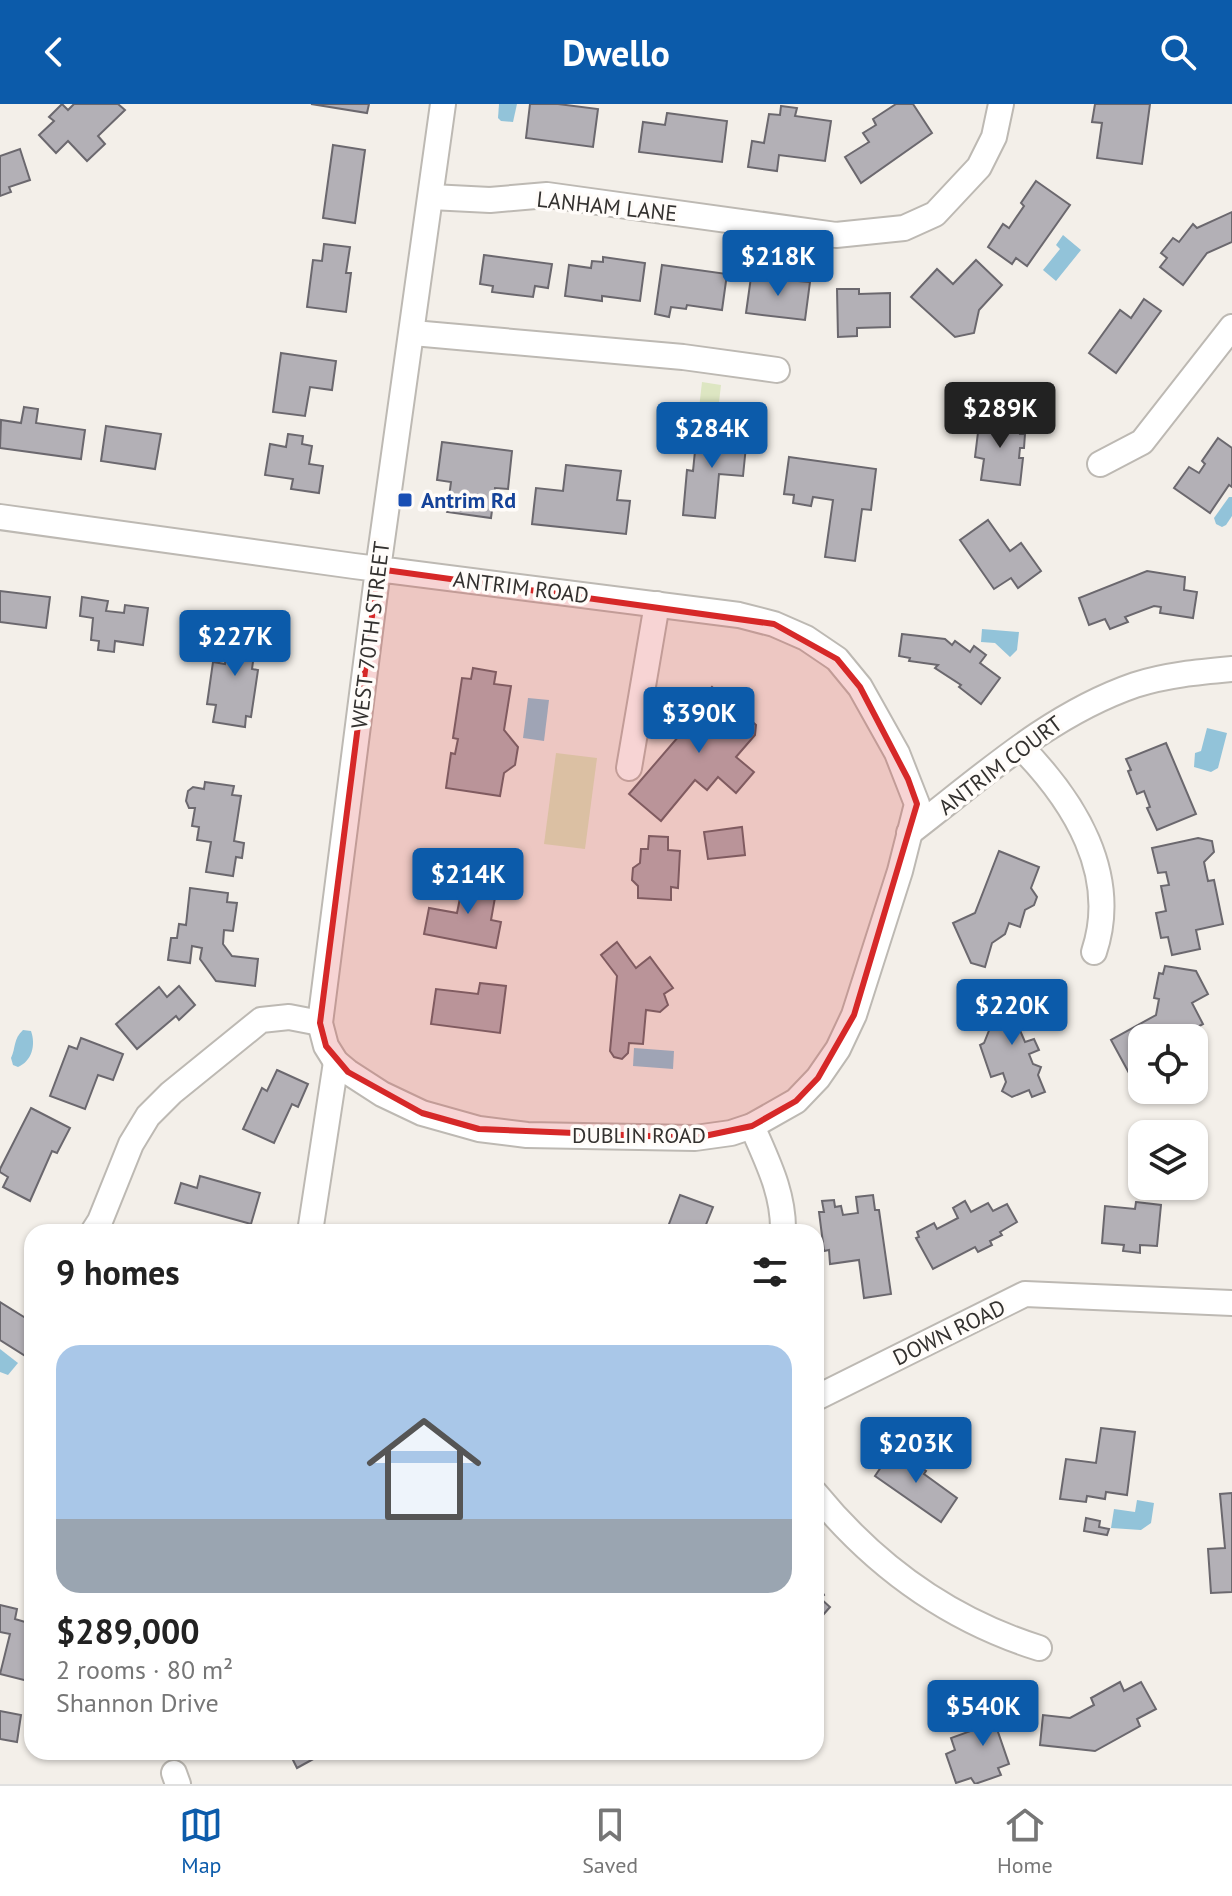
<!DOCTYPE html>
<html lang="en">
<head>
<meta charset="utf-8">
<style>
  body { margin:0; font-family:"PT Sans",sans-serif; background:#f2f2f2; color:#222; height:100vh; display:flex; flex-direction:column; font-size:30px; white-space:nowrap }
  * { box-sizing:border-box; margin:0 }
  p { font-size:26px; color:#767676 }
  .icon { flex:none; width:44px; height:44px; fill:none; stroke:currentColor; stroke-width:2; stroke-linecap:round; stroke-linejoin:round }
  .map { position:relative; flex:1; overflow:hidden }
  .sheet { position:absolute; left:24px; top:1120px; width:800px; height:536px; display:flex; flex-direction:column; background:#fff; border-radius:24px; box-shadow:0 2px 6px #0004 }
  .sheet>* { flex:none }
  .controls { position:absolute; left:1128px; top:920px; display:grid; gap:16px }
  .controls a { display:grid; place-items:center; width:80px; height:80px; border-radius:16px; background:#fff; box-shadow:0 2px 6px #0004; font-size:40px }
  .price { position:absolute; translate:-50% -68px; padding:0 18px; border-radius:8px; background:#0c5baa; color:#fff; font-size:26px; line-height:52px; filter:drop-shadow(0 2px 4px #0008) }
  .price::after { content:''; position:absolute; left:50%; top:48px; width:24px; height:18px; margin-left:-12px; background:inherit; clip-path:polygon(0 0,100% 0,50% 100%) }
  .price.on { background:#222; color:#fff }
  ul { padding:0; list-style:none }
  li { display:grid; align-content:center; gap:16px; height:424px; padding:0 32px }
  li+li { border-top:2px solid #e0e0e0 }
  li span { display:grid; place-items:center; height:248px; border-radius:24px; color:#555 }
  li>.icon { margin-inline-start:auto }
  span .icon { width:144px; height:144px; fill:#fffc; stroke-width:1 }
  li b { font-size:34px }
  h2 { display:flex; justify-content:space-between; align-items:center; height:96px; padding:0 32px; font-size:34px }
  header { display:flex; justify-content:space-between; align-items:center; height:104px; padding:0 32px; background:#0c5baa; color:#fff; font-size:36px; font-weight:700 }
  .tabs { display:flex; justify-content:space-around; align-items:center; height:112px; border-top:2px solid #e0e0e0; background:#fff; font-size:22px; color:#767676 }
  .tabs a { display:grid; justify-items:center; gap:4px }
  .tabs .on { color:#0c5baa }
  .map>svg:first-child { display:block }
  .green { fill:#dde6c2 }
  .water { fill:#92c3d9 }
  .building { fill:#b3b0b6; stroke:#6b686e; stroke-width:2 }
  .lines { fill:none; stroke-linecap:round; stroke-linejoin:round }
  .minor-casing { stroke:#bdb9b3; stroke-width:28 }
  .minor { stroke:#fff; stroke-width:24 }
  .marked { fill:#d62828; fill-opacity:0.2; stroke:#d62828; stroke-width:6; stroke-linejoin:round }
  .transit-dot { fill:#1a4fb4; stroke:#fffcf9; stroke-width:3 }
  .labels { text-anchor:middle; stroke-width:7; stroke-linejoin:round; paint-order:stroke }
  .street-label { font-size:22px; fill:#33312f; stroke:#fffcf9 }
  .transit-label { font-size:22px; font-weight:bold; fill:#164399; stroke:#fffcf9; text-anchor:start }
</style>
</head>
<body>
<header><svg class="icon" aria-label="back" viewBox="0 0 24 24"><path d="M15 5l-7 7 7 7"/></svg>Dwello<svg class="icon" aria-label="search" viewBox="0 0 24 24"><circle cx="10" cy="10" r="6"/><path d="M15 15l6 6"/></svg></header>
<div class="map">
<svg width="1232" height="1680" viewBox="0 0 1232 1680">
  <rect width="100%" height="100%" fill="#f3efe9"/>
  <g class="green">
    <path d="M702 278 721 281 716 324 697 322Z"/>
    <path d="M556 649 597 654 585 745 544 740Z"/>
  </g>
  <g class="water">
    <path d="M499 0H517L513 18 501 17 498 14Z"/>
    <path d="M1063 131 1081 146 1056 177 1043 166 1060 145 1056 141Z"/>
    <path d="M1229 393H1232V412L1226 421 1222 423 1216 420 1214 414Z"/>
    <path d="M982 525 1019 528 1017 546 1010 553 995 539 981 538Z"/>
    <path d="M528 594 549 596 544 637 523 634Z"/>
    <path d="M1207 624 1227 629 1218 664 1211 668 1194 663 1195 649 1201 647Z"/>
    <path d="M23 926 31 927C36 941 32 957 18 963L13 961 11 954C16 944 13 935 23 926Z"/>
    <path d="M634 944 674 947 673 965 633 962Z"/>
    <path d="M0 1245 18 1259 8 1271 0 1268Z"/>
    <path d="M1137 1396 1154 1399 1151 1419 1141 1426 1111 1424 1114 1405 1135 1408Z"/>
  </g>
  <g class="building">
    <path d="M62 0 68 6 74 0H118L125 6 98 32 105 40 87 57 68 37 56 49 39 31 54 17 49 13Z"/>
    <path d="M311 0H369L367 9Z"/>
    <path d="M530 0H558L598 5 593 43 526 34Z"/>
    <path d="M896 0H913L932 29 861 79 845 53 869 38 863 29 876 21 873 15Z"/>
    <path d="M1095 0H1150L1142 60 1097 54 1102 19 1092 18Z"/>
    <path d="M781 2 797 4 795 12 831 17 825 57 779 51 777 67 748 63 752 37 764 39 769 10 780 11Z"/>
    <path d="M667 9 727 17 722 58 639 48 643 18 665 21Z"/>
    <path d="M333 41 365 46 355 119 323 114Z"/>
    <path d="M20 45 30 76 9 83 11 88 0 92V52Z"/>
    <path d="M1036 77 1070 101 1027 162 1016 154 1012 160 988 143 1003 120 1009 124 1024 102 1021 99Z"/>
    <path d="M1232 108V138L1207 149 1183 181 1160 163 1167 154 1161 149 1173 134 1179 138 1193 120 1197 124Z"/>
    <path d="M324 140 350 143 346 169H351L346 208 307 203 313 156 322 157Z"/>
    <path d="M484 151 552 160 548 184 535 182 533 193 492 188 493 182 480 180Z"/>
    <path d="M603 153 645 159 640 197 602 192V197L565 192 569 161 591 164 592 157 603 158Z"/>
    <path d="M976 156 1002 181 979 206 974 229 955 233 911 193 937 165 953 180Z"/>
    <path d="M662 161 727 170 722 206 687 201 686 205 671 203 669 213 655 210Z"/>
    <path d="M751 173 810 178 805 216 746 209Z"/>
    <path d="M837 185H859V190L890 189V223L857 224V232L838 233Z"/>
    <path d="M1144 195 1161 207 1116 269 1089 249 1120 206 1131 214Z"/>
    <path d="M281 249 336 257 332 286 310 283 305 312 273 308Z"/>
    <path d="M24 303 38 305 36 319 85 326 81 355 0 344 1 316 21 319Z"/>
    <path d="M980 312 1021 317 1020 330H1025L1024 344H1020L1019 354H1023L1020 381 981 376 984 355 975 353Z"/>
    <path d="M106 322 161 330 155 365 101 357Z"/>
    <path d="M697 327 747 332 743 372 719 370 715 414 683 411 687 366 693 367Z"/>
    <path d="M288 330 303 332 302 340 312 342 309 360 323 362 319 389 291 385 293 375 265 371 270 340 286 343Z"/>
    <path d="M1218 334 1232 344V383L1229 381 1210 409 1174 384 1189 363 1199 369 1205 360 1202 357Z"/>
    <path d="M442 338 512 347 508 385 495 384 491 414 447 408 451 378 437 376Z"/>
    <path d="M789 353 876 365 871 406 862 405 855 457 825 453 833 396 813 393 811 402 793 399 794 391 784 390Z"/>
    <path d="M566 361 621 367 617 396 630 397 626 430 532 420 536 384 563 387Z"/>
    <path d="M988 416 1010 447 1021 439 1041 467 1018 484 1011 474 994 485 960 436Z"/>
    <path d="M1147 467 1185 473 1184 486 1197 488 1193 514 1160 509 1161 503 1154 502 1125 513 1128 518 1110 525 1105 515 1089 521 1079 494Z"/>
    <path d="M0 487 50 493 46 524 0 518Z"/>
    <path d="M82 493 108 497 106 507 124 509 125 501 148 504 143 541 115 537 114 548 98 546 99 537 91 536 93 514 80 512Z"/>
    <path d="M231 517 258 521 252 565 258 566 251 613 246 612 245 623 213 618 216 601 207 600 213 558 225 560Z"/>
    <path d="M902 530 945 535 952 541 955 537 970 548 974 542 986 551 980 559 1000 574 981 600 959 583 961 581 935 564 938 561 909 557 910 554 899 552Z"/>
    <path d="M473 564 496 568 494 580 511 582 504 626 518 643 515 661 504 669 500 692 446 684 451 649 455 650 458 635 453 634 462 574 471 575Z"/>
    <path d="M712 583 756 621 755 631 736 653 754 668 736 689 718 673 707 686 695 676 661 717 629 690 685 625 676 617 694 595 698 599Z"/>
    <path d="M1166 639 1196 710 1157 726 1147 704 1150 703 1144 687 1137 690 1128 667 1131 666 1126 655Z"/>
    <path d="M205 678 234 682 232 691 241 692 234 737 244 739 242 754 236 753 233 772 206 768 211 738 197 736 199 723 192 722 195 704H189L186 697 188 687 193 683 204 685Z"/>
    <path d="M742 723 745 751 708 755 704 728Z"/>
    <path d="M649 732 668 733V746L680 747 678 784 671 783V796L638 794V782L632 776 633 764 640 759 641 745H648Z"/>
    <path d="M1198 734 1212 737 1214 748 1204 758 1208 777 1214 776 1223 820 1196 826 1200 845 1172 851 1168 833 1161 834 1156 809 1166 807 1161 782 1169 781 1166 768 1158 769 1152 744Z"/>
    <path d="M999 747 1039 763 1031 784 1037 793 1034 801 1025 806 1020 823 1009 819 1005 830 992 839 985 863 971 859 953 819 975 809Z"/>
    <path d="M465 769 490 774 487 786 496 788 491 816 501 818 496 844 424 830 429 804 457 809Z"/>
    <path d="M190 784 228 789 227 798 237 799 233 827 224 826 223 840 232 852 258 855 255 882 216 877 200 855 202 844 192 842 190 859 168 856 171 834H177L179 820 186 821Z"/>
    <path d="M617 838 636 864 650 853 673 884 664 890 668 901 660 908 646 906 643 940 629 939 628 949 622 955 614 953 610 947 617 872 601 851Z"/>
    <path d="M1165 862 1196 867 1208 890 1192 899 1203 920 1183 931 1184 934H1142V961L1129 969 1111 936 1156 911 1159 895 1154 894 1159 869 1163 870Z"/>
    <path d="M480 879 506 882 500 929 431 920 436 885 478 890Z"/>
    <path d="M179 882 195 901 179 916 176 912 137 945 116 920 159 883 167 893Z"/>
    <path d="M1024 890 1035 917 1019 924 1025 938 1034 935 1039 946 1029 950 1033 960 1041 963 1038 971 1045 988 1032 993 1029 986 1012 993 1002 987 1006 978 1003 969 991 973 980 941 984 939 990 924 985 911 995 907 991 898 1005 892 1008 897Z"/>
    <path d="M81 934 123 950 113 976 98 971 85 1005 50 992 69 942 77 945Z"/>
    <path d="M277 966 308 980 298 1003 292 1000 274 1039 243 1025 262 984 267 987Z"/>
    <path d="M31 1004 70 1024 57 1049 52 1047 30 1097 3 1083 8 1073 0 1068V1065Z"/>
    <path d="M200 1072 260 1089 251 1120 175 1099 181 1079 197 1084Z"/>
    <path d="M680 1091 713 1103 703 1128H666Z"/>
    <path d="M873 1091 875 1106H879L891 1190 864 1194 859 1156 830 1160 829 1146 824 1147 819 1108H824L822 1097 834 1096 835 1103 841 1102 843 1111 858 1109 856 1093Z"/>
    <path d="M965 1097 971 1108 988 1099 993 1107 1007 1100 1017 1118 1000 1128 1002 1131 990 1137 992 1141 978 1148 975 1143 933 1165 916 1134 919 1133 917 1128 934 1119 937 1125 958 1114 953 1104Z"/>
    <path d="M1136 1098 1161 1101 1157 1142 1140 1141V1149L1123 1147 1124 1141 1102 1139 1105 1102 1135 1105Z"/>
    <path d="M0 1198 32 1218V1244L27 1253 0 1236Z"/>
    <path d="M1101 1324 1135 1328 1127 1391 1106 1388 1105 1395 1087 1392 1086 1398 1060 1395 1066 1355 1096 1359Z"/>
    <path d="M894 1344 926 1367 924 1370 957 1394 941 1418 875 1372Z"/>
    <path d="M1232 1389V1488L1211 1489 1208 1445 1225 1444 1220 1390Z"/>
    <path d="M1086 1414 1100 1417 1099 1423 1109 1425 1107 1431 1084 1427Z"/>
    <path d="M816 1477 824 1491 820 1494 830 1503 816 1519Z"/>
    <path d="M0 1501 17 1505 15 1515 32 1520V1578L0 1570 10 1530 0 1528Z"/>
    <path d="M1120 1578 1124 1587 1141 1578 1156 1605 1137 1615 1140 1622 1095 1647 1040 1641 1043 1611 1070 1614 1094 1601 1091 1594Z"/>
    <path d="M1020 1595 1027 1614 997 1625 1009 1660 998 1664 1001 1671 975 1680 971 1674 956 1679 946 1650 955 1646 951 1634 1004 1615 999 1602Z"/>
    <path d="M0 1607 21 1611 17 1638 0 1635Z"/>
    <path d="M289 1648H326L297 1664Z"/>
  </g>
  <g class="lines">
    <g class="minor-casing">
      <g id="minor">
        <path d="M431 93 490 96 547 91 836 131 904 124 935 110 979 63 994 33 1001 0"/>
        <path d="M413 229 683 253 777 266"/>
        <path d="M1100 360 1142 338 1232 223"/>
        <path d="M0 413 354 462 378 465 739 511 774 520 806 534 837 555 860 583 897 649 917 700 900 767 854 911 838 945 818 974 796 997 752 1022 731 1029 695 1034 527 1031 479 1025 422 1009 382 990 348 968 336 958 326 942 320 919 378 465 443 0"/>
        <path d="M1021 643C1074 697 1120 770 1094 848"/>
        <path d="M629 664 657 500"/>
        <path d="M909 729C981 674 1048 611 1135 581 1166 571 1199 568 1232 565"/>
        <path d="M752 1022C767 1057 784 1089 783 1128"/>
        <path d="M93 1128 100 1117 131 1040 148 1012 171 989 261 916 289 913 320 919"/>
        <path d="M310 1128 336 958"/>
        <path d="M816 1294 1025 1190 1232 1199"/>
        <path d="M816 1390C875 1462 950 1516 1039 1544"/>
        <path d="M174 1669 178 1680"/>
      </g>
    </g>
    <use href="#minor" class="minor"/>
  </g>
  <path class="marked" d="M378 465 774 520 837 555 860 583 908 675 917 700 854 911 818 974 796 997 752 1022 695 1034 479 1025 422 1009 348 968 326 942 320 919Z"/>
  <rect class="transit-dot" x="397" y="388" width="16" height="16" rx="4"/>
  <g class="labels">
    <g class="street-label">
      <text transform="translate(607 102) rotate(6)" y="8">LANHAM LANE</text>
      <text transform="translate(521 483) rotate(7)" y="8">ANTRIM ROAD</text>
      <text transform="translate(370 531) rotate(-83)" y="8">WEST 70TH STREET</text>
      <text transform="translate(1000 661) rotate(-37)" y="8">ANTRIM COURT</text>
      <text x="639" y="1039">DUBLIN ROAD</text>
      <text transform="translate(949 1228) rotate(-26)" y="8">DOWN ROAD</text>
    </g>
    <g class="transit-label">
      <text x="421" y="404">Antrim Rd</text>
    </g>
  </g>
</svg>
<div class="controls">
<a><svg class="icon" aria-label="locate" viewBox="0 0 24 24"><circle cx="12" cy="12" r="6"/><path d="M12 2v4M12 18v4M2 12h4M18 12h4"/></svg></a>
<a><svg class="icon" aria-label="layers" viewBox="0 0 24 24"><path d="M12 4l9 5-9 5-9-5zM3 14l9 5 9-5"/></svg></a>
</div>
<b class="price" style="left:778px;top:194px">$218K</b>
<b class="price on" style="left:1000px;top:346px">$289K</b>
<b class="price" style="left:712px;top:366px">$284K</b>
<b class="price" style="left:235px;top:574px">$227K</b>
<b class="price" style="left:699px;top:651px">$390K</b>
<b class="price" style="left:468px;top:812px">$214K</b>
<b class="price" style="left:1012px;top:943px">$220K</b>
<b class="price" style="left:916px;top:1381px">$203K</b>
<b class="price" style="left:983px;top:1644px">$540K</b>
<section class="sheet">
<h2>9 homes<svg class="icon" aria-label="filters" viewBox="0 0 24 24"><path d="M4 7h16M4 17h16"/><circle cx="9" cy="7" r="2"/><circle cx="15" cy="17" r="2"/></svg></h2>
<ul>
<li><span style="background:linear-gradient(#a9c7e8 70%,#9aa5b1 0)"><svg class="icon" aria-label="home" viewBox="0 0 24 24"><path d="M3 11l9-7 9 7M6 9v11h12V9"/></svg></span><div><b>$289,000</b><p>2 rooms · 80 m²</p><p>Shannon Drive</p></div></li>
</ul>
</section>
</div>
<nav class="tabs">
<a class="on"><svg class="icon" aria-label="map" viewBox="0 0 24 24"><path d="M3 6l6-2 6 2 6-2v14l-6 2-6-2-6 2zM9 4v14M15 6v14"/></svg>Map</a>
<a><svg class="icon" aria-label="saved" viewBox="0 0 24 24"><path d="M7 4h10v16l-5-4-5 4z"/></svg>Saved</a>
<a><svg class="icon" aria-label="home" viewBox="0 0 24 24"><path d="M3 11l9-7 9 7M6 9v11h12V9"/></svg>Home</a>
</nav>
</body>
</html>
